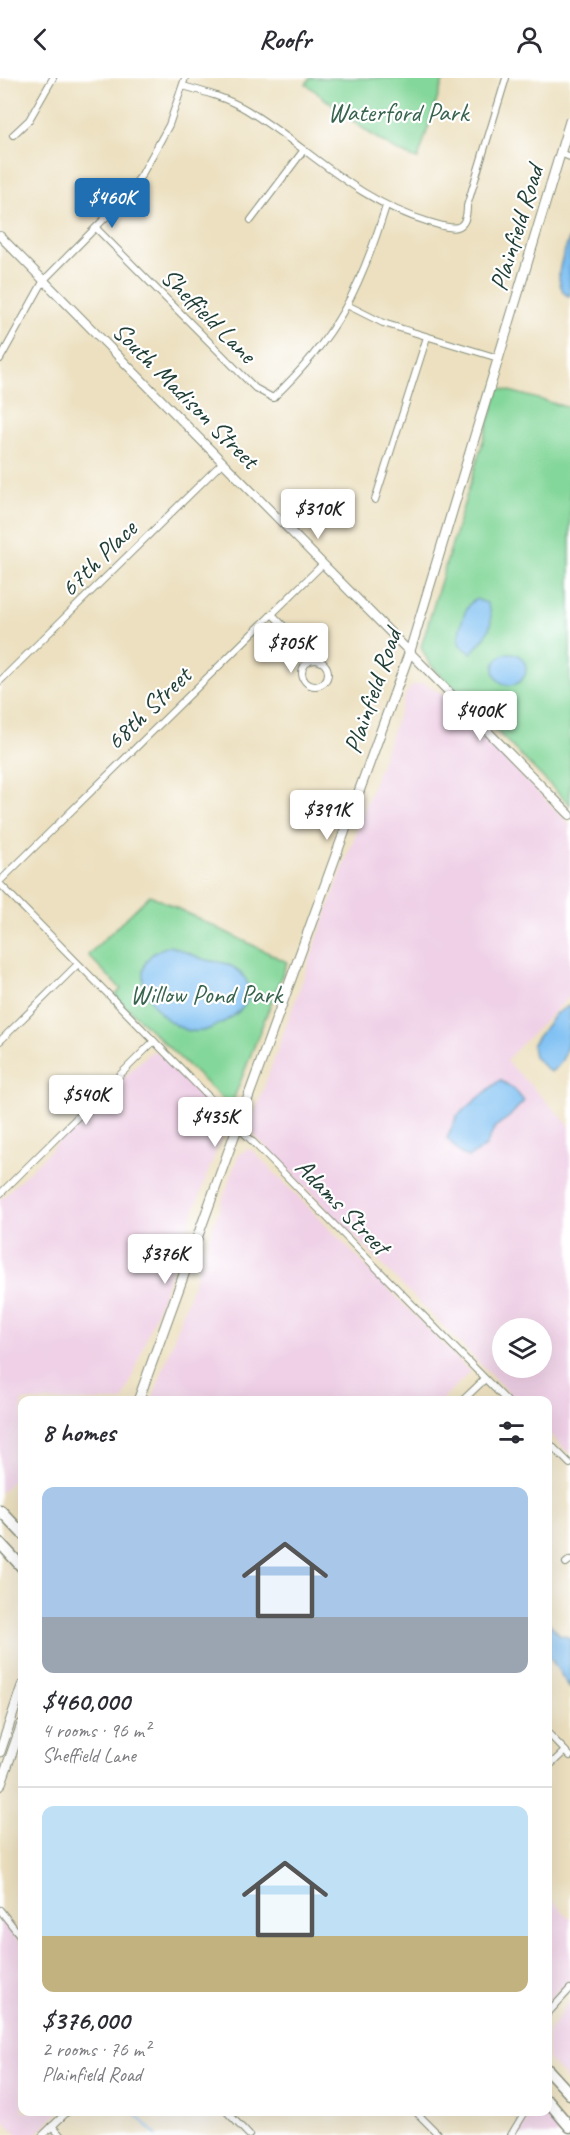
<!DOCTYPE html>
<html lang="en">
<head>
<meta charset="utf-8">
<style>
  body { margin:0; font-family:Caveat,sans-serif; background:#f7f7f7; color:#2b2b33; height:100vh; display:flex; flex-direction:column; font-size:22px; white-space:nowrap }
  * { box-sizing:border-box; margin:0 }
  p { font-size:20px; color:#7c7c81 }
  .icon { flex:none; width:33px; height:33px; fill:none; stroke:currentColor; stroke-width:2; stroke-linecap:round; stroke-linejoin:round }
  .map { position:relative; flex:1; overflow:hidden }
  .panel { position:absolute; left:18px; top:1318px; width:534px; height:720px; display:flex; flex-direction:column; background:#fff; border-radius:12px; box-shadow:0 6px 24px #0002 }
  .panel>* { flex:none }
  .fabs { position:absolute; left:492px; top:1240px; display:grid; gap:12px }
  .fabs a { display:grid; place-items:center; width:60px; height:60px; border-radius:50%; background:#fff; box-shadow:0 6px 24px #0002; font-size:30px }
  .price { position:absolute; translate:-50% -51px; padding:0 14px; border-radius:6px; background:#fff; color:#222; font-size:20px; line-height:39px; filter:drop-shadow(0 2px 3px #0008) }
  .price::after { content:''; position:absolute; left:50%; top:36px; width:18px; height:14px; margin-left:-9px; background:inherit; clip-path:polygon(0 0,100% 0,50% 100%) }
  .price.on { background:#1f6fb2; color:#fff }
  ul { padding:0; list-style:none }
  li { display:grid; align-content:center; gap:12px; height:318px; padding:0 24px }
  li+li { border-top:2px solid #e1e1e2 }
  li span { display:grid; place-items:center; height:186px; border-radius:12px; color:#555 }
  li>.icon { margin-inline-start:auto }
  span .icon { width:108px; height:108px; fill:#fffc; stroke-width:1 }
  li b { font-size:26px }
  h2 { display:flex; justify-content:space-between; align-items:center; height:72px; padding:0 24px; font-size:26px }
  header { display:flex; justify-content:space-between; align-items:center; height:78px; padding:0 24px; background:#fff; font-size:27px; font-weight:800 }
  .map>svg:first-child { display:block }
  .built { fill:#efd0e6; fill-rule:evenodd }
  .green { fill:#83d79a; stroke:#518a67; stroke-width:1.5 }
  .water { fill:#7dbff3; stroke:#4e7e94; stroke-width:1.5 }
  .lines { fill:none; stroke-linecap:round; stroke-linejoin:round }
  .stream { stroke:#7dbff3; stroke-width:2 }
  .minor-casing { stroke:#868e7a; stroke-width:8 }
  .tertiary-casing { stroke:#868e7a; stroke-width:10 }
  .secondary-casing { stroke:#868e7a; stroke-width:11 }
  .trunk-casing { stroke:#868e7a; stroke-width:13 }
  .minor { stroke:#fff; stroke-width:6 }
  .tertiary { stroke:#fff; stroke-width:8 }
  .secondary { stroke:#fff; stroke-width:9 }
  .trunk { stroke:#fff; stroke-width:10 }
  .labels { text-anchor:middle; stroke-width:4.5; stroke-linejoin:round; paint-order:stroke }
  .park-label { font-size:26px; fill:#38644e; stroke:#fff }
  .street-label { font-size:26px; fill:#1f3d34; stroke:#fff }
</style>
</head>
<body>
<header><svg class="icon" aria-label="back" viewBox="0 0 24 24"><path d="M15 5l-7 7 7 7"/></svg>Roofr<svg class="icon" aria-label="person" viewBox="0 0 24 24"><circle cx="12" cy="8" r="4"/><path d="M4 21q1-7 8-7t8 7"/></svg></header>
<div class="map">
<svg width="570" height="2057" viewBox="0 0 570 2057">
  <rect width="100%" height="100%" fill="#fff"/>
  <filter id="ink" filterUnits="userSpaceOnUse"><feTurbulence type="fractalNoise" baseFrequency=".0167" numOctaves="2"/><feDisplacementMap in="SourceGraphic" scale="12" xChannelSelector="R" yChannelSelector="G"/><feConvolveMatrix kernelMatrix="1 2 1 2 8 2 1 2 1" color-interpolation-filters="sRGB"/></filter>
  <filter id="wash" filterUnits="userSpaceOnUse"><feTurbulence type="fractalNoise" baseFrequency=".008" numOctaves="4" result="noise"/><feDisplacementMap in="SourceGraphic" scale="24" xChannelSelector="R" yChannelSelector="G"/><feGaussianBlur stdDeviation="1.35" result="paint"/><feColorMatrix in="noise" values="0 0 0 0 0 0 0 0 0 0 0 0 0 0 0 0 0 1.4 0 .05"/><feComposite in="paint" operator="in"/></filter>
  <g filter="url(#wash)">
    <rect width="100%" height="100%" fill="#ece0c0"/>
    <g class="built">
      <path d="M423 605 443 617 570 747V918L506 982 570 1048V1376L548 1354V1323H517L256 1059 250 1048 406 616 412 608ZM502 1251H542V1290H502Z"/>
      <path d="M154 973 159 975 224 1040 225 1049 123 1323H22V1393L0 1415V1122L148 976Z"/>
      <path d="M247 1071 253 1073 470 1294 440 1323H152L238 1078Z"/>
      <path d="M548 1818 570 1841V1901L548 1923Z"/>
      <path d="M0 1839 22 1868V2034H59L35 2057H18L0 2038Z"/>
      <path d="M570 1922V2005L548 1981V1954Z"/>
      <path d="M544 2035 568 2057H514L533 2037Z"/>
    </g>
    <g class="green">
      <path d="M310 0H444L418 81C384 72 335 28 306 6Z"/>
      <path d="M499 310 570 330V727L429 585 421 569Z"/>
      <path d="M150 817 287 884 232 1025H227L115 918 121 911 88 877Z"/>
    </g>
    <g class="water">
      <path d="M570 158V218L566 217C551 200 564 177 570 158Z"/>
      <path d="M475 521 487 525C498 547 485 560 471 575L460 567C456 556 465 527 475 521Z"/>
      <circle cx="510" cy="591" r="16"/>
      <path d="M170 868C181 871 190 876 200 880 209 884 218 883 227 886 236 890 243 895 247 904 258 927 228 943 209 951 168 969 107 883 170 868Z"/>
      <path d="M570 927C570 949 570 985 550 994L534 979 532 967 555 936Z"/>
      <path d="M500 1002 514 1011 524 1023 509 1039 495 1049 486 1068 469 1079 461 1076 447 1060 457 1038Z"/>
      <path d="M548 1544 559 1556 570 1560V1610L548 1577Z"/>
    </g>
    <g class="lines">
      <path class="stream" d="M133 2034 156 2057"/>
    </g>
  </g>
  <g filter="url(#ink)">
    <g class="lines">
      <g class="minor-casing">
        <g id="minor">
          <path d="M183 8C205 14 227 20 247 32 312 72 353 121 429 144 449 150 467 158 467 128L506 0"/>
          <path d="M13 57 29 42 53 0"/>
          <path d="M560 75 570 79"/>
          <path d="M251 142 303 73"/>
          <path d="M96 150 255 310 273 320C336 260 360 212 386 128"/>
          <path d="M349 228 383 245 498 280"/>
          <path d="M0 281 44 202 117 128 141 98 169 47 185 0"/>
          <path d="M375 422 427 259"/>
          <path d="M272 536 302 567 313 582"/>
          <circle cx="315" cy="595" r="13"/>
          <path d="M0 603 223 384"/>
          <path d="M0 803 323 486"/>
          <path d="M0 806 507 1323"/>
          <path d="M0 963 78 886"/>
          <path d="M0 1116 154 963"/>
          <path d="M462 1323 485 1301"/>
          <path d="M548 1364 570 1386"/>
          <path d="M566 1485 570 1482"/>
          <path d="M548 1655 570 1678"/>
          <path d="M548 1689 565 1673"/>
          <path d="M0 1832 22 1860"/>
          <path d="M548 1935 570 1911"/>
          <path d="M227 2034 249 2057"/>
          <path d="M416 2034 439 2057"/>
          <path d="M52 2048 60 2057"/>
          <path d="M43 2057 67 2034"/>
          <path d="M511 2057 525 2034"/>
        </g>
      </g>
      <g class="tertiary-casing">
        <path id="tertiary" d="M0 158 570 737"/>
      </g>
      <g class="secondary-casing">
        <g id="secondary">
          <path d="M138 1323 410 573 570 43"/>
          <path d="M0 1674 22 1608"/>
          <path d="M0 1708 22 1646"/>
        </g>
      </g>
      <g class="trunk-casing">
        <g id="trunk">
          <path d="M0 1432 22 1455"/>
          <path d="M0 1465 22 1489"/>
          <path d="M548 1992 570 2016"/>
          <path d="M548 2023 570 2049"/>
        </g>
      </g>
      <use href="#minor" class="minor"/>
      <use href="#tertiary" class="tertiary"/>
      <use href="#secondary" class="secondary"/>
      <use href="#trunk" class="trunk"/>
    </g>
  </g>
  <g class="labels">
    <g class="park-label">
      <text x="398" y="43">Waterford Park</text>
      <text x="206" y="925">Willow Pond Park</text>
    </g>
    <g class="street-label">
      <text transform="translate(516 150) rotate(-73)" y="9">Plainfield Road</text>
      <text transform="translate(209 237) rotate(45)" y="9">Sheffield Lane</text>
      <text transform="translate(186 317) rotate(45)" y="9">South Madison Street</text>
      <text transform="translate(98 480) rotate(-45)" y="9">67th Place</text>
      <text transform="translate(372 613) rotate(-71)" y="9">Plainfield Road</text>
      <text transform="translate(148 630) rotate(-44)" y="9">68th Street</text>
      <text transform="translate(343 1128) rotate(46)" y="9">Adams Street</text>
    </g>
  </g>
</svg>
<div class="fabs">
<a><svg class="icon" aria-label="layers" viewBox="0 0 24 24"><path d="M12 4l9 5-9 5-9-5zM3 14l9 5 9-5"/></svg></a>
</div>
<b class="price on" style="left:112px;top:151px">$460K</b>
<b class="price" style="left:318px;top:462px">$310K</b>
<b class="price" style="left:291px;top:596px">$705K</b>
<b class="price" style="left:480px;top:664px">$400K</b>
<b class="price" style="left:327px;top:763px">$391K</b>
<b class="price" style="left:86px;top:1048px">$540K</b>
<b class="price" style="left:215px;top:1070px">$435K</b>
<b class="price" style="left:165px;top:1207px">$376K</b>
<section class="panel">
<h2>8 homes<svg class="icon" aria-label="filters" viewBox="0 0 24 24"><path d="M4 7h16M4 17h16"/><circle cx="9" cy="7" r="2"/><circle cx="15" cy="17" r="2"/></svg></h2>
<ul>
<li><span style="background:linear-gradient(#a9c7e8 70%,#9aa5b1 0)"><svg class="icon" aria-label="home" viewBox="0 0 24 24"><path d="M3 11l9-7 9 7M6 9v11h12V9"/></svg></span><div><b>$460,000</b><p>4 rooms · 96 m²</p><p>Sheffield Lane</p></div></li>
<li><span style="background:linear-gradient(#bfe0f5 70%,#c2b280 0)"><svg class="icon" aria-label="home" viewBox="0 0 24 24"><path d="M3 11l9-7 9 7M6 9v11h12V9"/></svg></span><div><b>$376,000</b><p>2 rooms · 76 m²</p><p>Plainfield Road</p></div></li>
</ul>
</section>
</div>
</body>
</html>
